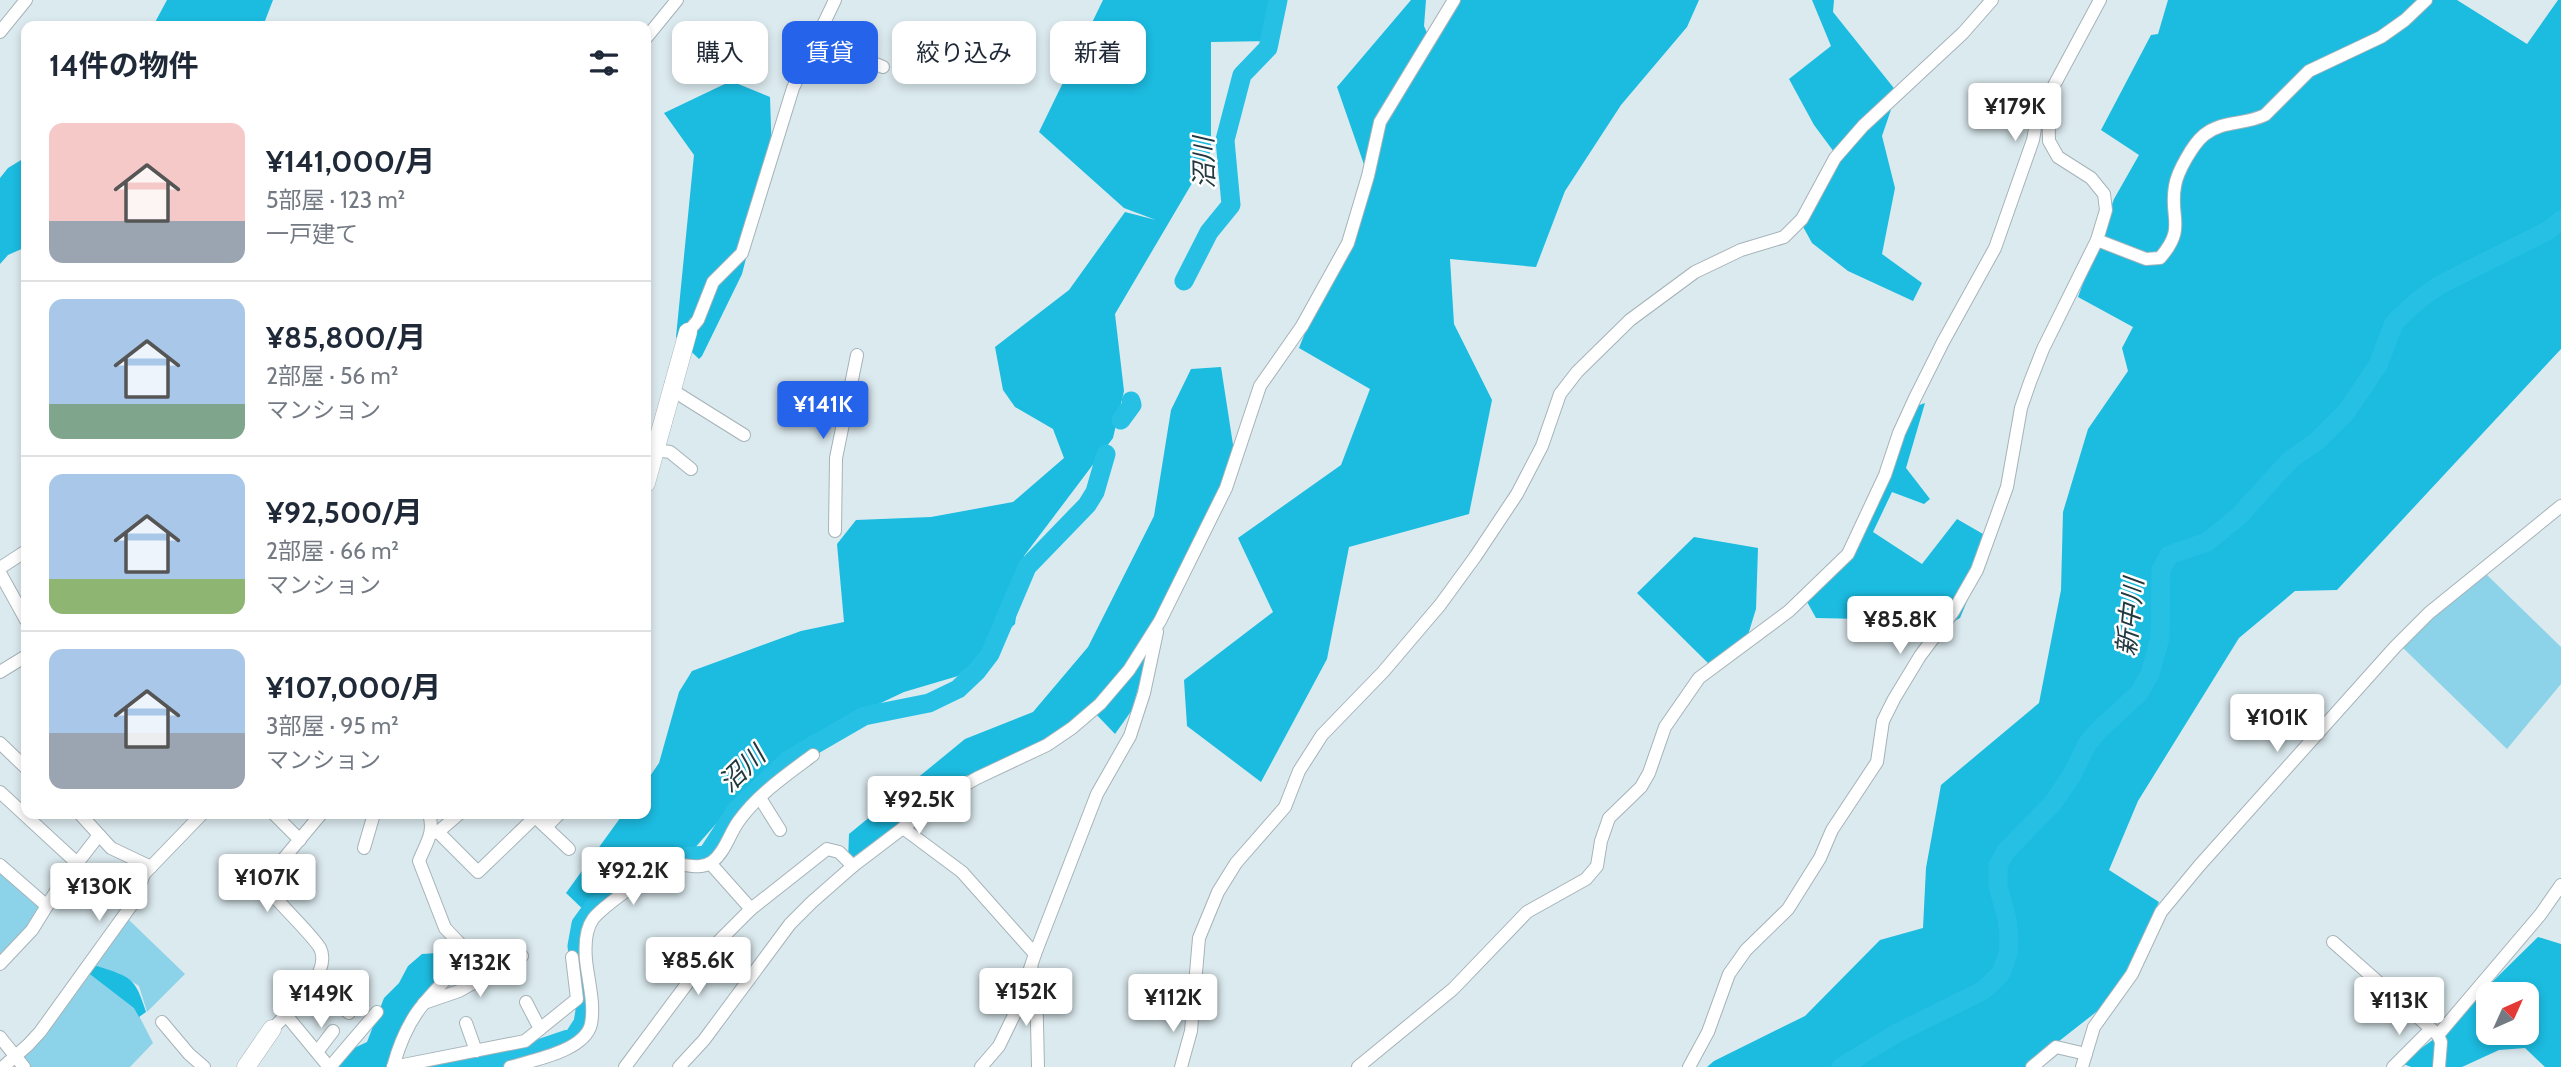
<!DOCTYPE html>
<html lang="ja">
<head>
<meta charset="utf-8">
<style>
  body { margin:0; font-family:Cabin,"Noto Sans JP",sans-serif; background:#f6f6f7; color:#1f2937; height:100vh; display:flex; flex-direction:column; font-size:26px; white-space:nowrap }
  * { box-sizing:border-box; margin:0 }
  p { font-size:23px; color:#747a83 }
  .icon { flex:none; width:38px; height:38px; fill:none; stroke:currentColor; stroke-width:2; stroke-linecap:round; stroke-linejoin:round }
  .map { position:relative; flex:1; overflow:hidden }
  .details { position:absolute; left:21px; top:21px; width:630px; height:798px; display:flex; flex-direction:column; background:#fff; border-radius:14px; box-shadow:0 4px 10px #0003 }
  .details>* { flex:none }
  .banner { position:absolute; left:672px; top:21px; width:665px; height:63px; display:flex; gap:14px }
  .needle { width:46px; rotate:45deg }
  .tools { position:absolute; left:2476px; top:982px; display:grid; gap:14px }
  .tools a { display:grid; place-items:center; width:63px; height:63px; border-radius:14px; background:#fff; box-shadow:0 4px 10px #0003; font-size:35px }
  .price { position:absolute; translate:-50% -60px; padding:0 16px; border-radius:7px; background:#fff; color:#222; font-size:23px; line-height:46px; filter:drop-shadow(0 2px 4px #0008) }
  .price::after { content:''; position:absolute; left:50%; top:42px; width:21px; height:16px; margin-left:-10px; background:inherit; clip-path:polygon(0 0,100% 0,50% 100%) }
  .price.selected { background:#2563eb; color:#fff }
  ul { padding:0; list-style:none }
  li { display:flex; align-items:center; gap:21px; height:175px; padding:0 28px }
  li+li { border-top:2px solid #e0e1e3 }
  li span { display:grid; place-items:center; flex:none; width:196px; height:140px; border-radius:14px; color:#555 }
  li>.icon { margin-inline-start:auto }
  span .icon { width:84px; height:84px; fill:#fffc; stroke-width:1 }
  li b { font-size:30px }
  h2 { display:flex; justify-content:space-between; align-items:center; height:84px; padding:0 28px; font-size:30px }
  .chip { padding:0 24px; border-radius:14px; background:#fff; box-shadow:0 4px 10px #0003; font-size:24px; line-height:63px }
  .chip.selected { background:#2563eb; color:#fff }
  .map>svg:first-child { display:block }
  .green { fill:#8cd3e9 }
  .forest { fill:#1cbbe0; fill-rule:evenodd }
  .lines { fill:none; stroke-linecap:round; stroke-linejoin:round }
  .river { stroke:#27c0e5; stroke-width:19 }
  .street-casing { stroke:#a5b3b8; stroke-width:14 }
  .secondary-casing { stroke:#a5b3b8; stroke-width:19 }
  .street { stroke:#fff; stroke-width:12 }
  .secondary { stroke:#fff; stroke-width:18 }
  .labels { text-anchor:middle; stroke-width:5; stroke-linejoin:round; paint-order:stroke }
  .water-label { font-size:26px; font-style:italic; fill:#223940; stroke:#fff }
</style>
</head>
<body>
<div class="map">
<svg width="2561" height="1067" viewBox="0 0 2561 1067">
  <rect width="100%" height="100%" fill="#dbeaef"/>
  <g class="green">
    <path d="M2485 573 2561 647V684L2507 749 2401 646 2434 610Z"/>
    <path d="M0 867 46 905 0 962Z"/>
    <path d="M128 919 185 974 147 1012 139 986 120 974 95 966Z"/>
    <path d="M87 972 135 1008 153 1043 130 1067H29L21 1056Z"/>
  </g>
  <g class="forest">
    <path d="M167 0H273L263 26H153Z"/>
    <path d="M1103 0H1286L1276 41 1211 42V151L1115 314 1124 391 1113 438 1024 556 1015 624 958 676 904 692 809 737 715 825 693 850 617 880 588 914 566 893 623 814H646V782L659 763 679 692 692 671 801 631 844 622 837 544 856 520 931 517 1013 502 1064 458 1053 429 1015 407 1003 390 995 347 1069 290 1125 212 1156 220 1124 208 1039 132Z"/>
    <path d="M1411 0H1426L1424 26 1428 35 1456 0H1699L1687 27 1621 105 1565 191 1536 267 1450 259 1454 324 1492 400 1469 514 1349 547 1327 659 1261 782 1187 726 1184 680 1273 612 1238 538 1341 465 1370 389 1299 348 1368 176 1337 87Z"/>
    <path d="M1812 0H1834L1833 12 1897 92 1882 136 1895 188 1882 254 1922 283 1913 301 1848 271 1812 243 1801 223 1837 156 1814 125 1789 79 1831 46Z"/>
    <path d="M2168 0H2457L2527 44 2558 0H2561V349L2337 590 2295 591 2239 638 2138 801 2109 870 2159 902 2114 998 2026 1067H1707L1714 1061 1805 1016 1880 940 1923 928 1926 868 1941 785 2039 703 2061 590 2063 512 2088 429 2128 371 2122 348 2133 327 2078 297 2114 199 2139 155 2101 130 2151 35 2158 34Z"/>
    <path d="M731 81 770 97 772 157 742 274 702 356 699 359 676 337 694 155 664 113Z"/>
    <path d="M26 157V247L8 255 0 264V178L8 168Z"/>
    <path d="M1221 367 1236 464 1155 628 1132 710 1115 734 1093 711 1057 745 960 778 848 861 849 834 965 739 1033 712 1088 647 1154 516 1171 410 1191 369Z"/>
    <path d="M1925 403 1906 468 1930 499 1924 504 1892 492 1873 532 1922 564 1957 519 1983 534 1985 558 1960 618 1940 629 1908 617 1863 619 1816 618 1806 600 1848 554 1911 408Z"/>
    <path d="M1694 537 1758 548 1756 609 1747 638 1709 664 1637 593Z"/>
    <path d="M2538 937 2561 944V1067H2545L2525 1048 2499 1050 2462 1067H2411L2401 1063 2434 1039ZM2488 994H2527V1032H2488Z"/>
    <path d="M437 953 446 962 440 980 392 1067H329L335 1057 367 1042 384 998 399 983 408 966 422 954Z"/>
    <path d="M97 966C131 977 135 977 146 1012L139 1017 134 1008 87 972 91 967Z"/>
  </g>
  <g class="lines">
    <g class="river">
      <path d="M1184 281 1209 232 1231 205 1225 140 1242 75 1268 48 1278 0"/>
      <path d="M1121 420 1132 405 1131 401"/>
      <path d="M423 1067 500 1062 574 1037 583 1023 585 1011 577 946 581 924 594 906 660 862 667 858 707 855 737 809 788 760 864 716 929 703 958 689 977 671 990 654 1027 567 1087 505 1095 492 1106 454"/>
      <path d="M1841 1067 1897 1033 1984 990 2001 973 2008 954 2009 936 2007 919 1998 886V865L2006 851 2052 804 2072 775 2087 744 2098 731 2139 693 2150 674 2160 638 2161 570 2169 555 2207 542 2238 517 2291 459 2317 441 2347 411 2378 365 2394 323 2416 302 2438 286 2549 230 2561 220"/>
    </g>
    <g class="street-casing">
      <g id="street">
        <path d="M0 32 26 0"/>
        <path d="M646 38 677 0"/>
        <path d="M816 39 883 67"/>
        <path d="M2097 240 2146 259 2160 258C2187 227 2169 218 2175 186 2177 172 2193 144 2204 135 2222 120 2245 125 2265 115L2309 71 2381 37 2405 20 2426 0"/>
        <path d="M688 332 698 320 713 282 742 253 793 88 835 0"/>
        <path d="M672 390 744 435"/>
        <path d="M656 450 670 452 691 469"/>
        <path d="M835 531 836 458 857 355"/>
        <path d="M0 568 26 551"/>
        <path d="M0 573 26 620"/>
        <path d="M0 672 26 656"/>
        <path d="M0 743 26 768"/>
        <path d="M0 792 77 863"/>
        <path d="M760 798 780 830"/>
        <path d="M80 814 111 848 151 867"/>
        <path d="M274 814 300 840"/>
        <path d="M532 814 569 849"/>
        <path d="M546 827 559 814"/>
        <path d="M903 828 962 872 1035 954"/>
        <path d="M438 832 478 872 535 817"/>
        <path d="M432 833 438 832 459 814"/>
        <path d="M364 848 374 814"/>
        <path d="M710 863 751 909 827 849 839 852 853 866"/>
        <path d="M0 865 47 906"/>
        <path d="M2333 942 2438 1035 2441 1042 2439 1067"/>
        <path d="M0 964 32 930 58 888 99 835"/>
        <path d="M1031 967 1036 981 1038 1067"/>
        <path d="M312 985 349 1013"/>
        <path d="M526 1002 540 1029"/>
        <path d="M424 1003 459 991 522 956"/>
        <path d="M286 1015 329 1067"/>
        <path d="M162 1022 189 1054 204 1067"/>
        <path d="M466 1023 476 1051"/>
        <path d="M272 1029C288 1013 333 974 320 948 313 936 283 907 272 894L268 886 275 869 321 814"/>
        <path d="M2438 1035 2540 915 2561 885"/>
        <path d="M0 1037 24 1067"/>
        <path d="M317 1052 333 1031"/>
        <path d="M3 1067 28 1045 40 1032 133 903 144 874 202 814"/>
        <path d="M330 1067 377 1012"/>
        <path d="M393 1067C407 1016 425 1000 462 963L465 956 463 947 445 928 419 861C426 843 435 833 429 814"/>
        <path d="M393 1067 525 1041 577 999 572 957"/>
        <path d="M510 1067C533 1060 585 1051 591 1024 595 1004 588 980 586 960 585 948 585 930 593 919 601 908 658 866 670 864 684 863 699 871 712 862 725 852 729 835 738 822 757 795 786 775 813 755"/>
        <path d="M625 1067 718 942 751 909"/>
        <path d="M679 1067 704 1040 790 924 812 902 853 866 945 796 977 778 1047 745 1072 728 1100 704 1129 670 1160 621 1226 488 1260 386 1302 326 1348 243 1368 176 1380 122 1454 0"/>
        <path d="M981 1067 999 1046 1016 1011 1035 954 1097 794 1130 736 1144 693 1157 632"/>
        <path d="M1181 1067 1191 1031 1199 938 1218 892 1236 863 1285 807 1299 771 1322 735 1383 672 1440 605 1475 557 1517 494 1542 446 1560 394 1577 372 1630 320 1695 272 1741 250 1784 237 1802 219 1835 158 1863 126 1963 33 1992 0"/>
        <path d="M1358 1067 1453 989 1527 912 1586 879 1597 866 1601 841 1609 818 1641 787 1649 773 1665 727 1699 678 1789 611 1848 554 1885 475 1899 433 1915 398 1943 342 1995 248 2033 140 2037 117 2100 0"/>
        <path d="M1689 1067 1708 1032 1729 974 1746 950 1788 909 1820 858 1832 830 1877 762 1883 721 1894 699 1920 656 1953 612 1977 570 2007 487 2021 408 2030 382 2043 349 2097 240 2106 210 2104 194 2091 178 2058 157 2049 141 2048 100"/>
        <path d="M2032 1067 2056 1047 2086 1054"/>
        <path d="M2082 1067 2094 1027 2132 974 2161 912 2199 866 2395 647 2429 613 2561 506"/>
        <path d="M2393 1067 2431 1029"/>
      </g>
    </g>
    <g class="secondary-casing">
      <g id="secondary">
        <path d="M646 483 688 332"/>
        <path d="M246 1067 272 1029"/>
      </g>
    </g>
    <use href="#street" class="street"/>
    <use href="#secondary" class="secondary"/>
  </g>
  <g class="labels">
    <g class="water-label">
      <text transform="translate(1204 163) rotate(-91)" y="9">沼川</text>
      <text transform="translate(2130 617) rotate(-84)" y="9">新中川</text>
      <text transform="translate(742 769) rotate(-44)" y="9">沼川</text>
    </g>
  </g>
</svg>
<div class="tools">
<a><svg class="needle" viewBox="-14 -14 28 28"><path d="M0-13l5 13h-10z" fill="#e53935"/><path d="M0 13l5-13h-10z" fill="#747a83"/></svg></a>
</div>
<b class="price" style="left:2015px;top:143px">¥179K</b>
<b class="price selected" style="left:823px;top:441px">¥141K</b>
<b class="price" style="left:1900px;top:656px">¥85.8K</b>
<b class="price" style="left:2277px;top:754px">¥101K</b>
<b class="price" style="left:919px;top:836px">¥92.5K</b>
<b class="price" style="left:633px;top:907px">¥92.2K</b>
<b class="price" style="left:267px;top:914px">¥107K</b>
<b class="price" style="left:99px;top:923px">¥130K</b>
<b class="price" style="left:698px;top:997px">¥85.6K</b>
<b class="price" style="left:480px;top:999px">¥132K</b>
<b class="price" style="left:1026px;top:1028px">¥152K</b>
<b class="price" style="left:321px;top:1030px">¥149K</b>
<b class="price" style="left:1173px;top:1034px">¥112K</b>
<b class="price" style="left:2399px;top:1037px">¥113K</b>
<div class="banner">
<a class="chip">購入</a>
<a class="chip selected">賃貸</a>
<a class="chip">絞り込み</a>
<a class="chip">新着</a>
</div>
<section class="details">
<h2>14件の物件<svg class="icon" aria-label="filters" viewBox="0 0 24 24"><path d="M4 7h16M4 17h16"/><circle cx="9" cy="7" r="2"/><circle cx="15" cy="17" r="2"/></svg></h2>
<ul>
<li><span style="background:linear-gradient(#f6c9c9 70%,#9aa5b1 0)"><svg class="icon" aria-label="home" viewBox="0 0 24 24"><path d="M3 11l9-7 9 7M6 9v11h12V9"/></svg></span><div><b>¥141,000/月</b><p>5部屋 · 123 m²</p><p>一戸建て</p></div></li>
<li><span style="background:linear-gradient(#a9c7e8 75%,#7fa58c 0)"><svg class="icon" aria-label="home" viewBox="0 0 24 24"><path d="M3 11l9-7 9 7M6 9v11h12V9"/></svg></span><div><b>¥85,800/月</b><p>2部屋 · 56 m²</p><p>マンション</p></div></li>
<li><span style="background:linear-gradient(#a9c7e8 75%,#8fb573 0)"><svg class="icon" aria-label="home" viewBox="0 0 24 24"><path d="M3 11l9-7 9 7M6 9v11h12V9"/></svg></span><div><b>¥92,500/月</b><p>2部屋 · 66 m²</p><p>マンション</p></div></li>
<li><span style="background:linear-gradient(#a9c7e8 60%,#9aa5b1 0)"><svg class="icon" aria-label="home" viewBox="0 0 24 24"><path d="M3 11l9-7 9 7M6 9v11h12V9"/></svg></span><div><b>¥107,000/月</b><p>3部屋 · 95 m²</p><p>マンション</p></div></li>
</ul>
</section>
</div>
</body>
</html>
